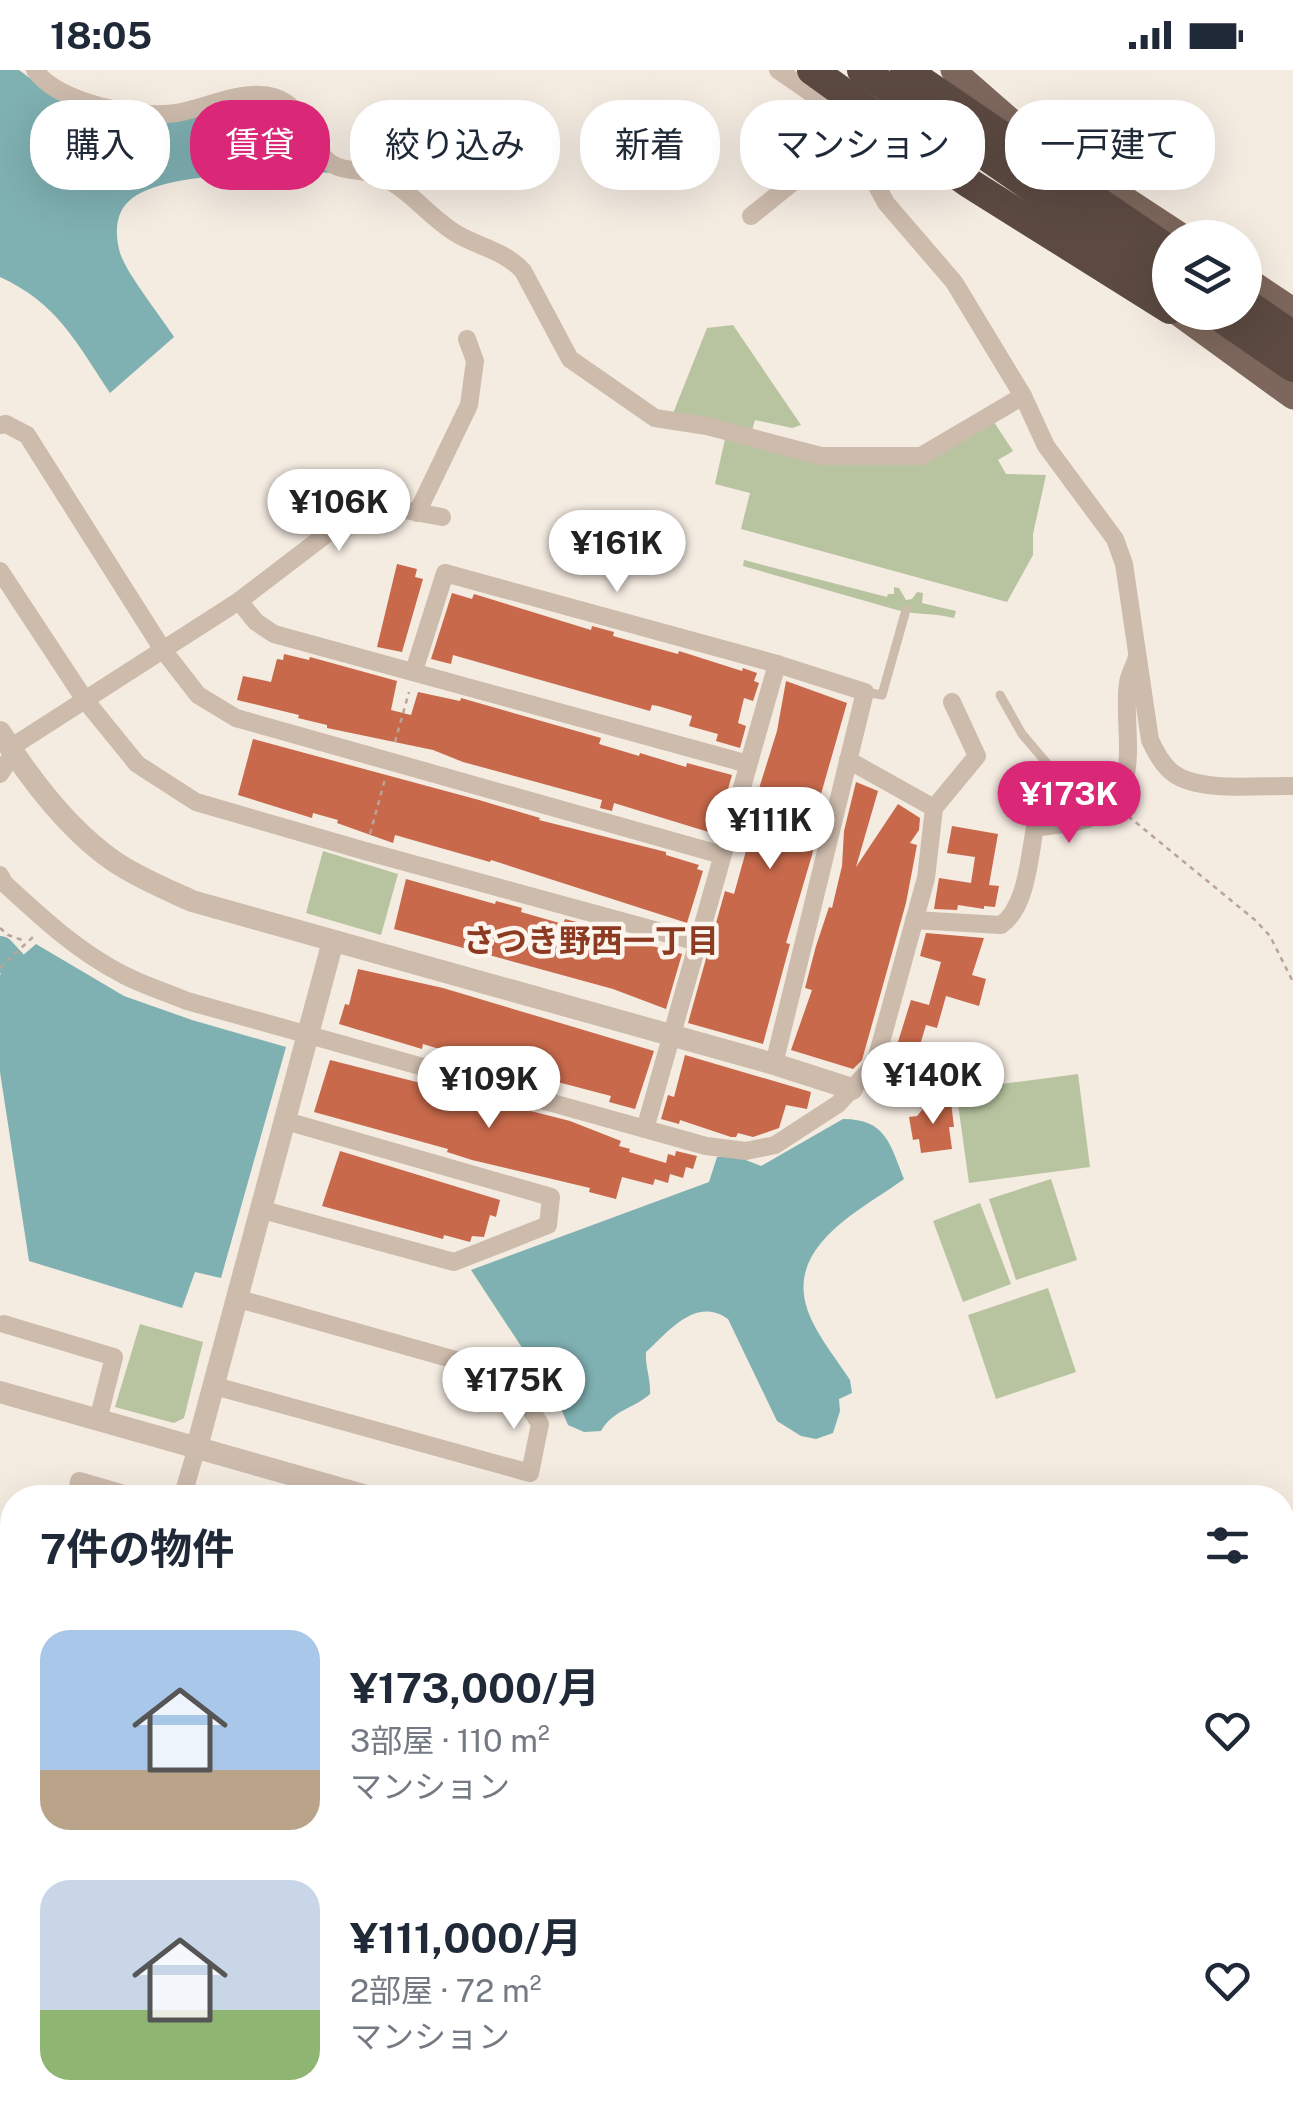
<!DOCTYPE html>
<html lang="ja">
<head>
<meta charset="utf-8">
<style>
  body { margin:0; font-family:"Public Sans","Noto Sans JP",sans-serif; background:#f2f2f3; color:#1f2937; height:100vh; display:flex; flex-direction:column; font-size:38px; white-space:nowrap }
  * { box-sizing:border-box; margin:0 }
  p { font-size:32px; color:#747a83 }
  .icon { flex:none; width:55px; height:55px; fill:none; stroke:currentColor; stroke-width:2; stroke-linecap:round; stroke-linejoin:round }
  .map { position:relative; flex:1; overflow:hidden }
  .drawer { position:absolute; left:0px; top:1415px; width:1295px; height:642px; display:flex; flex-direction:column; background:#fff; border-radius:40px 40px 0 0; box-shadow:0 10px 40px #0002 }
  .drawer>* { flex:none }
  .hud { position:absolute; left:30px; top:30px; width:1235px; height:90px; display:flex; gap:20px }
  .fabs { position:absolute; left:1152px; top:150px; display:grid; gap:20px }
  .fabs a { display:grid; place-items:center; width:110px; height:110px; border-radius:50%; background:#fff; box-shadow:0 10px 40px #0002; font-size:50px }
  .price { position:absolute; translate:-50% -85px; padding:0 22px; border-radius:35px; background:#fff; color:#222; font-size:32px; line-height:65px; filter:drop-shadow(0 2px 5px #0008) }
  .price::after { content:''; position:absolute; left:50%; top:60px; width:30px; height:22px; margin-left:-15px; background:inherit; clip-path:polygon(0 0,100% 0,50% 100%) }
  .price.on { background:#db2777; color:#fff }
  ul { padding:0; list-style:none }
  li { display:flex; align-items:center; gap:30px; height:250px; padding:0 40px }
  li span { display:grid; place-items:center; flex:none; width:280px; height:200px; border-radius:30px; color:#555 }
  li>.icon { margin-inline-start:auto }
  span .icon { width:120px; height:120px; fill:#fffc; stroke-width:1 }
  li b { font-size:42px }
  h2 { display:flex; justify-content:space-between; align-items:center; height:120px; padding:0 40px; font-size:42px }
  .tag { padding:0 35px; border-radius:40px; background:#fff; box-shadow:0 10px 40px #0002; font-size:35px; line-height:90px }
  .tag.on { background:#db2777; color:#fff }
  .status { display:flex; justify-content:space-between; align-items:center; height:70px; padding:0 50px; background:#fff; direction:ltr }
  .status svg { height:28px; fill:currentColor }
  .map>svg:first-child { display:block }
  .green { fill:#b8c4a0 }
  .water { fill:#7fb0b2 }
  .lines { fill:none; stroke-linecap:round; stroke-linejoin:round }
  .river { stroke:#7fb0b2; stroke-width:30 }
  .building { fill:#c8694b }
  .path { stroke:#b9a596; stroke-width:2.5; stroke-dasharray:5 5; stroke-linecap:butt }
  .service { stroke:#cdbbac; stroke-width:9 }
  .minor { stroke:#cdbbac; stroke-width:18 }
  .tertiary { stroke:#cdbbac; stroke-width:22 }
  .primary { stroke:#7d675c; stroke-width:25 }
  .motorway { stroke:#5c4a42; stroke-width:30 }
  .labels { text-anchor:middle; stroke-width:9; stroke-linejoin:round; paint-order:stroke }
  .neighbourhood-label { font-size:32px; font-weight:bold; fill:#8c3b22; stroke:#fbf5ee }
</style>
</head>
<body>
<div class="status"><b>18:05</b><svg viewBox="0 0 49 12"><path d="M0 12V9h3v3zM5 12V6h3v6zM10 12V3h3v9zM15 12V0h3v12zM26 1h20v11H26zM47 4h2v5h-2z"/></svg></div>
<div class="map">
<svg width="1293" height="2057" viewBox="0 0 1293 2057">
  <rect width="100%" height="100%" fill="#f4ebe1"/>
  <g class="green">
    <path d="M733 255 801 355 792 358 755 350 751 364 672 346 707 258Z"/>
    <path d="M992 349 1013 381 998 390 1006 404 1046 405 1033 464V485L1007 532 741 459 750 423 715 414 725 369 921 393Z"/>
    <path d="M744 490 887 527 888 524H894V517L899 518 906 530 912 529 917 522 923 523 922 533 956 541 954 548C934 543 917 545 897 540L743 496Z"/>
    <path d="M323 781 398 804 381 865 306 843Z"/>
    <path d="M1078 1004 1090 1097 969 1113 956 1020Z"/>
    <path d="M1051 1109 1077 1190 1016 1210 989 1129Z"/>
    <path d="M980 1133 1011 1214 963 1232 933 1151Z"/>
    <path d="M1048 1218 1076 1302 996 1329 968 1245Z"/>
    <path d="M140 1254 203 1272 184 1348 174 1353 115 1337Z"/>
  </g>
  <g class="water">
    <path d="M0 0H19L55 27 75 36 154 53 261 36C305 53 299 80 332 103 287 102 159 100 128 132 115 144 115 166 120 183 128 206 160 245 174 267L110 323C77 273 57 233 0 207Z"/>
    <path d="M36 874 124 926 192 950 286 977 221 1208 195 1202 182 1238 29 1191 0 1002V905Z"/>
    <path d="M843 1049C886 1049 890 1074 904 1109 863 1139 789 1173 806 1235 813 1261 836 1288 850 1310L852 1323 839 1329 840 1341 833 1363 816 1369 801 1366 777 1351 728 1249C696 1226 669 1261 646 1282 645 1297 651 1309 650 1324 633 1339 613 1340 601 1361L584 1362 568 1355 559 1334 471 1200 709 1112 717 1087H738L761 1096Z"/>
  </g>
  <g class="lines">
    <g class="river">
      <path d="M0 881 12 894"/>
      <path d="M0 1608 4 1647 12 1677"/>
      <path d="M527 2057 528 2045"/>
    </g>
  </g>
  <g class="building">
    <path d="M397 494 417 499 415 507 423 509 402 582 377 577Z"/>
    <path d="M452 523 472 529 474 524 591 560 592 556 614 562 613 566 649 576 678 584 679 581 742 601 743 598 757 603 754 611 759 613 753 631 744 628 738 653 746 656 740 678 716 671 718 664 689 656 692 646 658 636 652 635 650 641 453 585 451 594 431 589Z"/>
    <path d="M284 584 309 590 310 587 397 611 391 640 411 645 418 622 460 631 461 628 601 668 599 674 639 686 640 683 686 697 687 693 732 705 715 764 614 733 612 741 600 738 602 730 463 692 433 680 327 658V655L298 648 299 645 237 630 243 606 271 612 277 589 283 590Z"/>
    <path d="M786 611 847 633 821 724 814 755 818 757 812 785 786 873 790 874 763 974 688 953 725 821 734 824 746 781 740 779 747 755 744 754 749 740 752 741 777 661Z"/>
    <path d="M253 669 479 730 540 748 539 750 666 782V785L699 795 697 799 703 801 687 853 491 790 490 792 395 765 393 773 337 753 338 750 313 743 312 748 238 725Z"/>
    <path d="M856 712 878 721 856 797 898 734 920 748 919 760 910 773 917 775 906 833 862 990 853 999 791 980 812 920 805 918 816 876 829 837 832 838 842 796 844 761Z"/>
    <path d="M952 756 998 764 989 815 999 816 995 837 984 836V839L958 835 957 840 934 839 939 808 971 813 975 787 947 783Z"/>
    <path d="M406 809 495 834 496 831 522 838 521 842 563 854 565 849 612 861 611 865 682 884 666 939 613 919 394 859Z"/>
    <path d="M926 863 984 868 972 905 986 909 979 936 946 926 937 958 926 955 914 995 893 988 911 930 929 935 941 892 920 886Z"/>
    <path d="M358 899 443 918 654 981 635 1039 609 1032 611 1026 474 990 473 995 458 990 459 985 423 974 422 979 339 954 345 934 349 935Z"/>
    <path d="M685 985 811 1022 807 1039 786 1035 779 1058 753 1067 738 1063 736 1067H731L680 1050 679 1054 661 1049 668 1025 674 1027Z"/>
    <path d="M330 990 570 1051 621 1071 619 1076 630 1079 629 1082 666 1093 668 1084 675 1086 676 1081 697 1086 693 1099 686 1097 683 1108 670 1104 668 1113 655 1109 653 1115 622 1107 616 1129 589 1122 590 1118 472 1090 447 1082 448 1079 314 1042Z"/>
    <path d="M951 1032 954 1057H949L952 1079 921 1083 919 1069 913 1070 909 1047 917 1046 926 1035Z"/>
    <path d="M340 1081 500 1130 496 1147 490 1145 484 1167 472 1166 470 1172 444 1165 443 1169 322 1136Z"/>
  </g>
  <g class="lines">
    <g class="path">
      <path d="M395 672 409 622"/>
      <path d="M1128 746 1255 850 1270 866 1293 912"/>
      <path d="M370 764 385 709"/>
      <path d="M0 858 8 865 25 871"/>
      <path d="M0 898 35 865"/>
      <path d="M894 1015 923 1038"/>
      <path d="M0 1666 12 1664"/>
      <path d="M0 1733 12 1765"/>
      <path d="M0 1869 12 1867"/>
      <path d="M1075 2045 1076 2057"/>
    </g>
    <g class="service">
      <path d="M865 622 882 625 906 540"/>
      <path d="M1000 625 1022 664 1092 746"/>
    </g>
    <g class="minor">
      <path d="M35 0C57 33 139 49 177 43 206 38 245 18 274 27 308 37 305 77 332 94 344 102 362 99 376 105 408 116 428 147 457 164 479 177 505 181 523 201L570 289 655 348 707 356 821 386H921L1023 326"/>
      <path d="M778 0 836 40 886 133 954 212 1023 326 1046 376 1115 469 1124 494 1150 670C1155 681 1162 695 1173 703 1199 723 1261 715 1293 716"/>
      <path d="M751 146 850 66"/>
      <path d="M0 355 6 354 27 365 163 580 198 625 236 648 722 785"/>
      <path d="M417 443 469 335 475 291 467 269"/>
      <path d="M0 501 85 630 137 694 196 732 365 781 698 872"/>
      <path d="M239 531 256 552 274 564 748 694"/>
      <path d="M414 601 445 503 777 594 865 622 774 994"/>
      <path d="M10 678 239 531 367 433 442 447"/>
      <path d="M0 704 14 682"/>
      <path d="M934 738 977 686 952 632"/>
      <path d="M0 805 4 813C41 847 77 881 122 904 142 915 166 922 187 931L706 1076 746 1081 775 1075 838 1034 875 994 926 808 934 738 848 690"/>
      <path d="M914 850 1001 855C1027 837 1029 787 1035 758 1053 755 1074 754 1090 748 1147 727 1121 656 1128 613 1129 605 1134 597 1136 590"/>
      <path d="M645 1059 777 594"/>
      <path d="M263 1140 454 1192 548 1155 551 1127 286 1051"/>
      <path d="M4 1254 114 1287 98 1350"/>
      <path d="M215 1316 530 1403 540 1354 509 1305 239 1229"/>
      <path d="M76 1428 79 1411 138 1428"/>
      <path d="M182 1428 197 1377"/>
      <path d="M0 1988 12 2015"/>
      <path d="M27 2045 32 2057"/>
      <path d="M934 2045V2057"/>
      <path d="M1025 2045 1026 2057"/>
    </g>
    <g class="tertiary">
      <path d="M0 662C30 709 68 760 115 792 139 808 166 819 192 831L774 994 852 1019"/>
      <path d="M0 1322 374 1428"/>
      <path d="M197 1377 333 871"/>
      <path d="M1282 1516H1293"/>
      <path d="M628 2057 630 2045"/>
    </g>
    <g class="primary">
      <path d="M953 0 1025 63 1185 168"/>
      <path d="M1245 208 1293 240"/>
      <path d="M1176 242 1293 327"/>
    </g>
    <g class="motorway">
      <path d="M812 0 969 113 1170 239"/>
      <path d="M862 0 1170 213"/>
      <path d="M905 0 1170 181"/>
      <path d="M1245 233 1293 266"/>
      <path d="M1213 242 1293 297"/>
    </g>
  </g>
  <g class="labels">
    <g class="neighbourhood-label">
      <text x="591" y="882">さつき野西一丁目</text>
    </g>
  </g>
</svg>
<div class="fabs">
<a><svg class="icon" aria-label="layers" viewBox="0 0 24 24"><path d="M12 4l9 5-9 5-9-5zM3 14l9 5 9-5"/></svg></a>
</div>
<b class="price" style="left:339px;top:484px">¥106K</b>
<b class="price" style="left:617px;top:525px">¥161K</b>
<b class="price on" style="left:1069px;top:776px">¥173K</b>
<b class="price" style="left:770px;top:802px">¥111K</b>
<b class="price" style="left:933px;top:1057px">¥140K</b>
<b class="price" style="left:489px;top:1061px">¥109K</b>
<b class="price" style="left:514px;top:1362px">¥175K</b>
<div class="hud">
<a class="tag">購入</a>
<a class="tag on">賃貸</a>
<a class="tag">絞り込み</a>
<a class="tag">新着</a>
<a class="tag">マンション</a>
<a class="tag">一戸建て</a>
</div>
<section class="drawer">
<h2>7件の物件<svg class="icon" aria-label="filters" viewBox="0 0 24 24"><path d="M4 7h16M4 17h16"/><circle cx="9" cy="7" r="2"/><circle cx="15" cy="17" r="2"/></svg></h2>
<ul>
<li><span style="background:linear-gradient(#a9c7e8 70%,#b9a48a 0)"><svg class="icon" aria-label="home" viewBox="0 0 24 24"><path d="M3 11l9-7 9 7M6 9v11h12V9"/></svg></span><div><b>¥173,000/月</b><p>3部屋 · 110 m²</p><p>マンション</p></div><svg class="icon" aria-label="heart" viewBox="0 0 24 24"><path d="M12 20l-8-8c-3-5 5-10 8-4 3-6 11-1 8 4z"/></svg></li>
<li><span style="background:linear-gradient(#c9d6e8 65%,#8fb573 0)"><svg class="icon" aria-label="home" viewBox="0 0 24 24"><path d="M3 11l9-7 9 7M6 9v11h12V9"/></svg></span><div><b>¥111,000/月</b><p>2部屋 · 72 m²</p><p>マンション</p></div><svg class="icon" aria-label="heart" viewBox="0 0 24 24"><path d="M12 20l-8-8c-3-5 5-10 8-4 3-6 11-1 8 4z"/></svg></li>
</ul>
</section>
</div>
</body>
</html>
